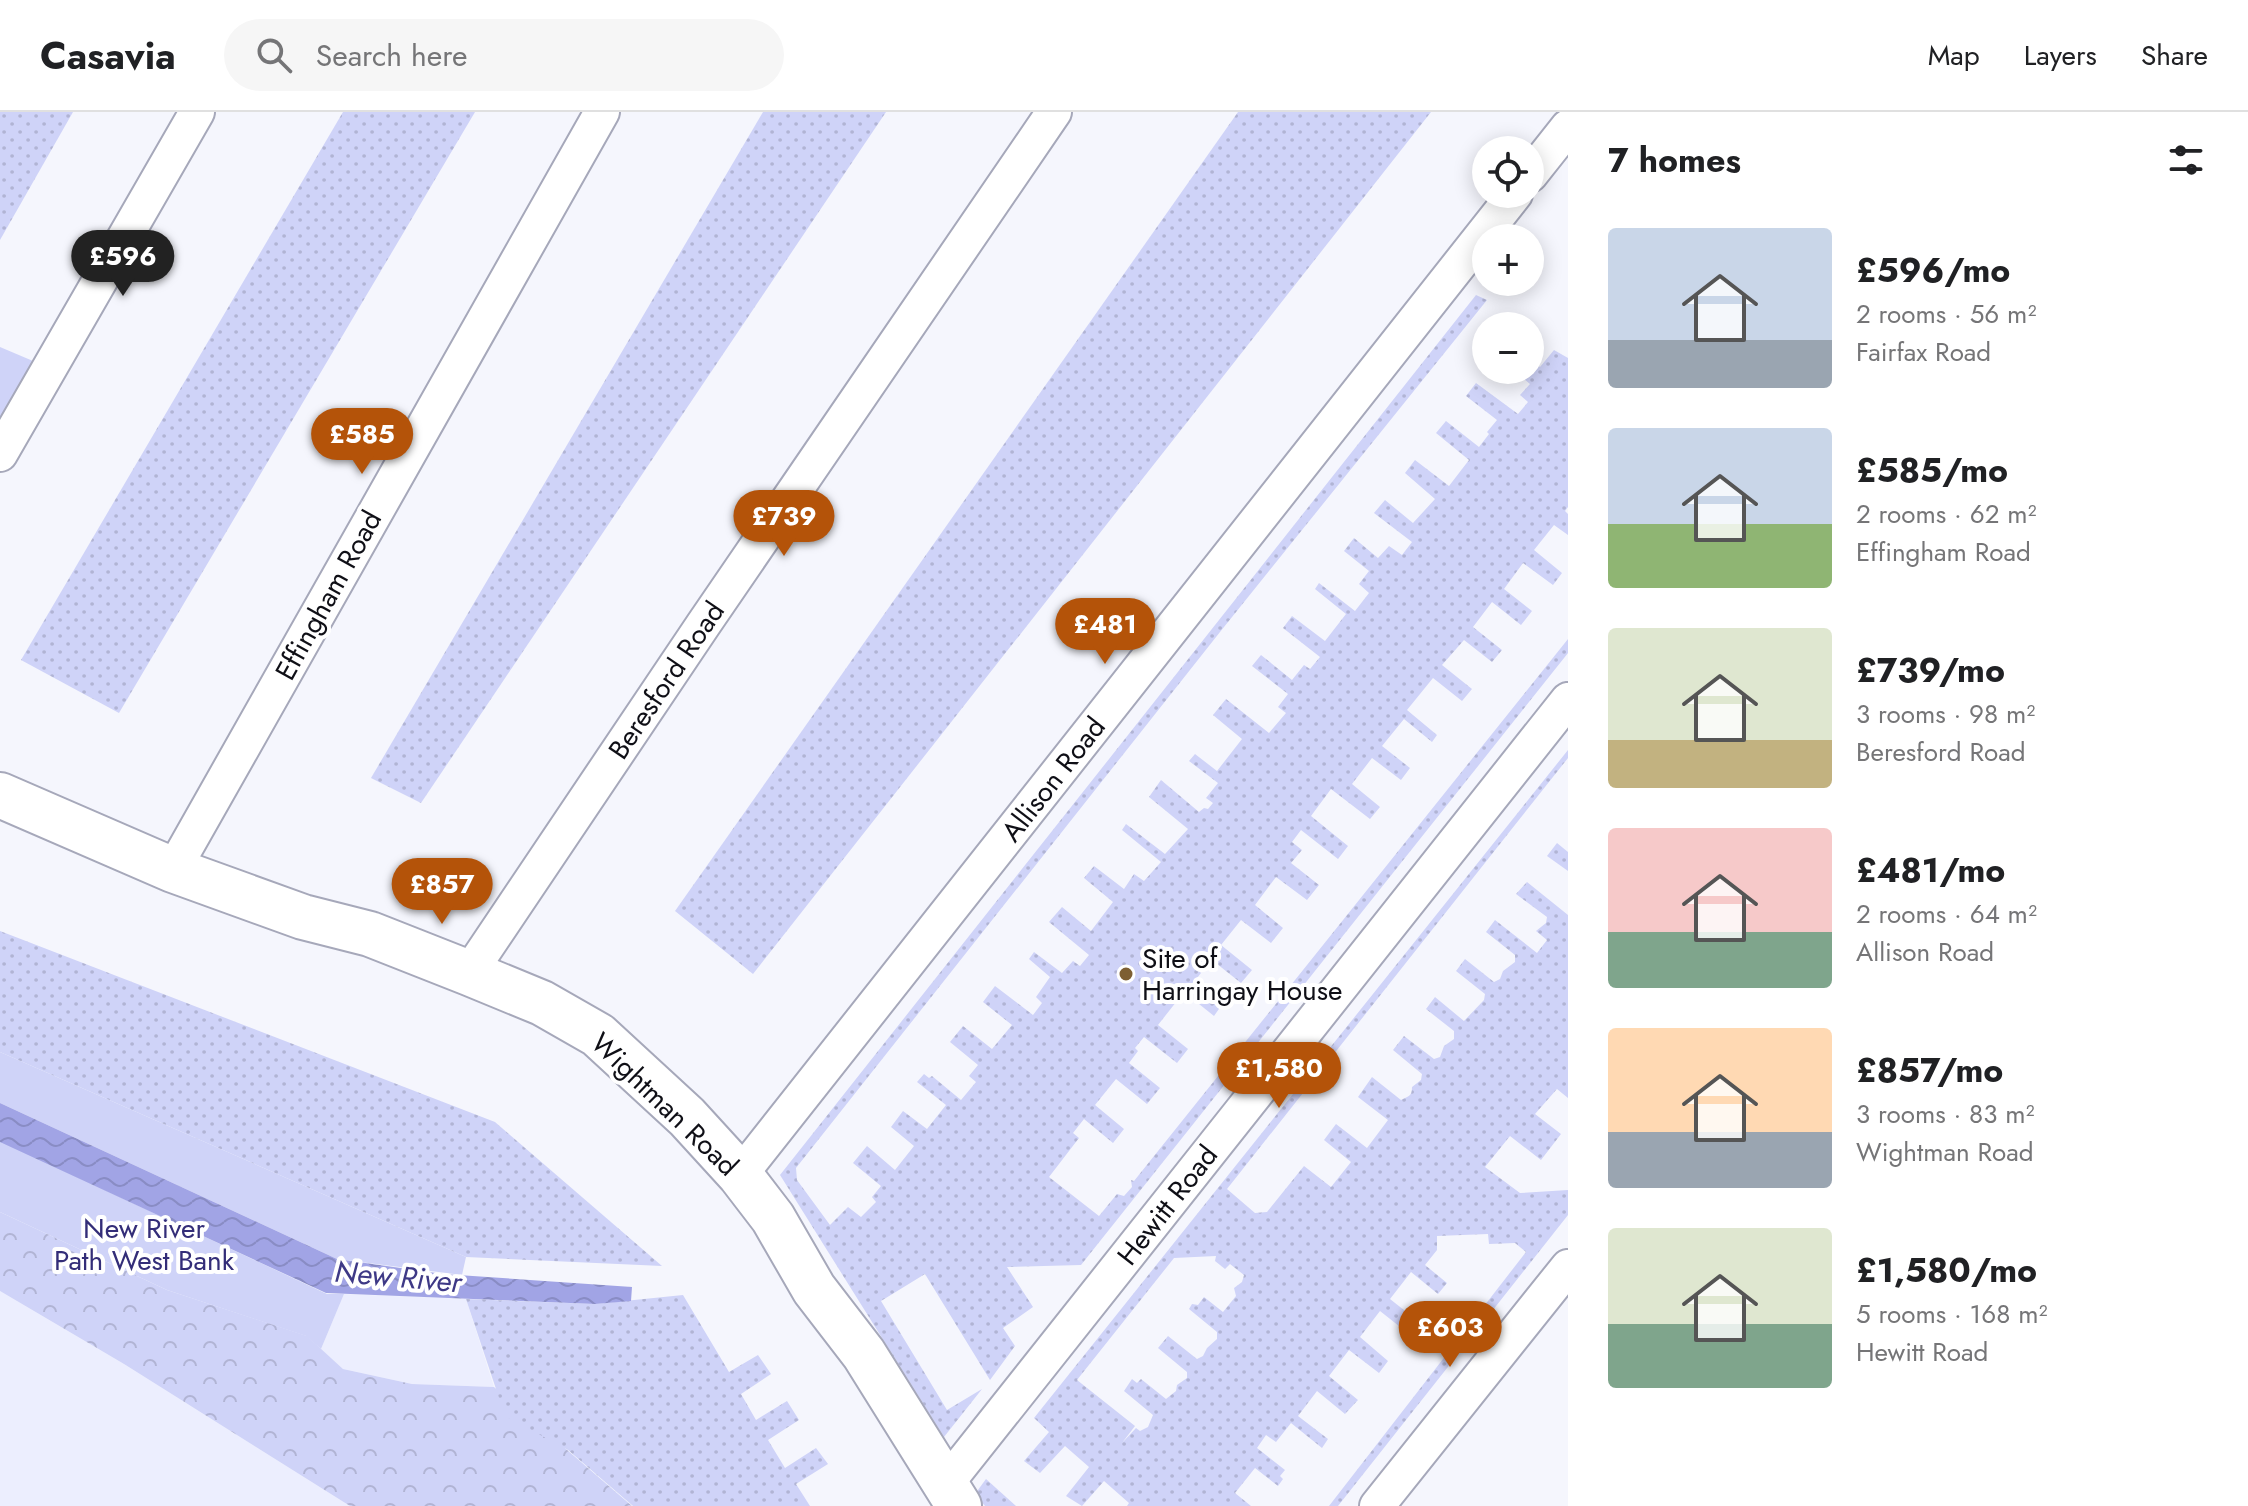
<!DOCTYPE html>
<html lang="en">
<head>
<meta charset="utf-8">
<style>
  body { margin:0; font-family:Jost,sans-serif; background:#f6f6f6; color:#202124; height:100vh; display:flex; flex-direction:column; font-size:30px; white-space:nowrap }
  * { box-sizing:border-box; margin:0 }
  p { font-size:26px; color:#757577 }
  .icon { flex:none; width:44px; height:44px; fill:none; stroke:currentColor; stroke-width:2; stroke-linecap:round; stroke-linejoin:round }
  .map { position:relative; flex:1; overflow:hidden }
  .sheet { display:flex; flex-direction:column; background:#fff; width:680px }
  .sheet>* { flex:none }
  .buttons { position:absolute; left:1472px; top:24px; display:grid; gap:16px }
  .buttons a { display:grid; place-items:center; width:72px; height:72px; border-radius:50%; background:#fff; box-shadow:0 4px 20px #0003; font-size:40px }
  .price { position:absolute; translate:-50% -68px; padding:0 18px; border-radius:28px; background:#b45309; color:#fff; font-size:26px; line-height:52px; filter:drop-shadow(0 2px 4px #0008) }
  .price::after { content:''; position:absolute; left:50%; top:48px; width:24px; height:18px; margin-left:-12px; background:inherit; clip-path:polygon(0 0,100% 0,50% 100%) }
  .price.current { background:#222; color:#fff }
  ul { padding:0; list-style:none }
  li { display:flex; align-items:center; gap:24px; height:200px; padding:0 40px }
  li span { display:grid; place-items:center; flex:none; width:224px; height:160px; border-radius:8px; color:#555 }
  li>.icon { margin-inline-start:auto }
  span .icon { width:96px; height:96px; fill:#fffc; stroke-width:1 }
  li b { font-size:34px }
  h2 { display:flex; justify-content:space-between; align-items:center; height:96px; padding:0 40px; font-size:34px }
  header { display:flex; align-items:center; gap:48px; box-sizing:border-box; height:112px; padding:0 40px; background:#fff; border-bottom:2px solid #e0e0e0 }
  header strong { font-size:38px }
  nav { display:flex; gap:44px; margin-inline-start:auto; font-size:28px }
  .search { width:560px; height:72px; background:#f6f6f6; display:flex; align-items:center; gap:20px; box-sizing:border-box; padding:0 28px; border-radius:44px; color:#757577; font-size:30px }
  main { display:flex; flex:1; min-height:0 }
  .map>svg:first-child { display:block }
  .built { fill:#eceefe }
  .green { fill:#cfd3f8 }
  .forest { fill:url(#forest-crowns) }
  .garden { fill:url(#garden-dots); fill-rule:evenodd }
  .water { fill:url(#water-waves) }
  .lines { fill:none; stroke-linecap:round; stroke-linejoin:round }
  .street-casing { stroke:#a6a8ba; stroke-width:38 }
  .secondary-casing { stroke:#a6a8ba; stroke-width:48 }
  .street { stroke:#fff; stroke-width:34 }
  .secondary { stroke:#fff; stroke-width:44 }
  .poi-dot { fill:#7d5f33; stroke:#fff; stroke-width:3 }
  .labels { text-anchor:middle; stroke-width:8; stroke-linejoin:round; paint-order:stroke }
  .street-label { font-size:28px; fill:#0f0f16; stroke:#fff }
  .poi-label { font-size:28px; fill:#0f0f16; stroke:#fff; text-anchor:start }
  .park-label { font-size:28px; fill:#332d78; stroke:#fff }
  .water-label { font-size:30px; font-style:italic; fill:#3e3986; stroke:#fff }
</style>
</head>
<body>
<header>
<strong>Casavia</strong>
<div class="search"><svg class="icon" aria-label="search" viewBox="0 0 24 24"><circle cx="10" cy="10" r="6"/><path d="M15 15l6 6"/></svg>Search here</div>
<nav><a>Map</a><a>Layers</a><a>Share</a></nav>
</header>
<main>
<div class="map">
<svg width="1568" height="1394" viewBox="0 0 1568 1394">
  <defs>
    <pattern id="forest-crowns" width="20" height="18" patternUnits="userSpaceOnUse" patternTransform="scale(2)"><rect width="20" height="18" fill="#cfd3f8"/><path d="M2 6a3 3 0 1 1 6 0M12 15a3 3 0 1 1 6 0" fill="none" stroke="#b1b4d4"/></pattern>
    <pattern id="garden-dots" width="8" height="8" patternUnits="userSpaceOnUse" patternTransform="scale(2)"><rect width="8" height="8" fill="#cfd3f8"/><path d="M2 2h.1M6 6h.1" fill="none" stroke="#b1b4d4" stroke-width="1.8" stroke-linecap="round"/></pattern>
    <pattern id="water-waves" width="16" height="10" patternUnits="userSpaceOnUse" patternTransform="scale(2)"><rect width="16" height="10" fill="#a1a4e5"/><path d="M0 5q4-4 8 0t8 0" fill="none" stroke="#898cc4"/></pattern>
  </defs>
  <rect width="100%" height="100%" fill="#f5f6fd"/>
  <g class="built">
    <path d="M0 1179 124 1252 350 1394H0Z"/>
    <path d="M344 1182 466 1187 494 1275 412 1272 343 1257 321 1237Z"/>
  </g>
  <g class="green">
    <path d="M0 235 33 249 0 311Z"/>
    <path d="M0 940 466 1145 462 1163 337 1147 0 991Z"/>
    <path d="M0 1029 327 1182H344L321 1237 306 1224 167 1178 0 1100Z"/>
  </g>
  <path class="forest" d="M0 1100 167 1178 307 1224 343 1257 412 1272 494 1275 632 1394H350L124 1252 0 1179Z"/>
  <g class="garden">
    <path d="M0 0H73L0 128Z"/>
    <path d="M343 0H475L119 601 21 548Z"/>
    <path d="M763 0H886L421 691 371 666Z"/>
    <path d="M1238 0H1431L753 862 675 799Z"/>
    <path d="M1476 183 1487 188 1220 520 796 1056 797 1068 830 1113 848 1095 861 1105 876 1090 872 1085 881 1074 853 1051 867 1034 895 1058 914 1034 891 1015 903 999 927 1017 946 993 917 970 924 962 929 966 932 964 961 988 976 970 969 964 978 953 950 930 963 914 992 937 1012 913 983 890 995 874 1033 903 1042 891 1036 885 1050 865 1029 847 1034 840 1062 861 1073 849 1080 854 1089 843 1049 810 1062 795 1091 819 1113 790 1084 766 1094 754 1124 777 1134 762 1144 769 1161 750 1122 718 1126 712 1165 742 1188 717 1149 685 1161 668 1199 700 1204 696 1208 697 1213 691 1206 686 1218 671 1189 649 1195 642 1217 659 1242 627 1213 603 1226 587 1269 621 1286 601 1278 595 1288 582 1252 554 1261 543 1292 568 1304 553 1310 557 1320 545 1283 516 1292 504 1325 529 1346 502 1315 477 1319 471 1355 499 1369 481 1359 472 1369 459 1344 439 1354 426 1378 446 1389 434 1402 443 1412 430 1374 401 1385 388 1413 411 1435 387 1405 361 1415 348 1449 374 1469 348 1436 321 1446 309 1479 335 1489 322 1487 320 1497 308 1466 284 1476 271 1518 302 1528 290 1520 283 1530 272 1513 258H1530V248L1540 255 1554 238 1568 246V395L1565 399 1568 402V423L1554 413 1534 438 1562 461 1553 473 1523 451 1504 477 1532 499 1521 513 1492 490 1473 515 1502 538 1492 550 1464 528 1442 553 1472 577 1462 589 1433 566 1407 598 1437 623 1432 630 1404 607 1382 634 1410 656 1401 668 1372 646 1352 672 1380 695 1370 707 1331 677 1311 704 1348 734 1338 747 1301 718 1292 730 1302 738 1291 751 1319 773 1307 788 1276 765 1255 793 1283 816 1271 831 1241 808 1221 833 1252 858 1241 871 1207 844 1196 856 1201 861 1193 871 1221 894 1214 904 1184 880 1158 913 1188 937 1177 951 1144 925 1135 936 1138 939 1129 951 1160 976 1147 992 1116 967 1095 993 1124 1017 1113 1031 1084 1007 1073 1021 1079 1026 1049 1065 1099 1104 1117 1082 1124 1084 1132 1075 1131 1068 1134 1069 1568 527V541L1081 1153 1007 1155 1033 1195 1003 1216 1015 1234 990 1268 925 1162 881 1189 947 1298 982 1277 944 1325 780 1063Z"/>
    <path d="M1568 638V646L1227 1077 1255 1101 1267 1100 1304 1054 1331 1075 1351 1050 1324 1028 1336 1012 1367 1036 1388 1008 1358 985 1372 965 1401 988C1408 984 1412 985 1412 975L1421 968 1422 962 1393 938 1404 924 1434 947 1440 945 1444 934 1454 927V919L1426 897 1435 885 1464 909 1484 888 1485 882 1456 859 1465 847 1494 870 1500 867 1503 859 1515 850V843L1486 820 1495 808 1537 841 1547 828 1536 819 1546 811 1547 805 1516 782 1527 770 1568 803V986L1557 977 1535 1002 1561 1022 1541 1048 1510 1024 1485 1055 1520 1081 1568 1078V1103L1338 1394H1329L1526 1140 1515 1131 1489 1132 1488 1122 1437 1124V1138L1425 1153 1447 1171 1438 1182 1411 1160 1390 1187 1419 1210 1409 1222 1380 1199 1360 1225 1388 1249 1379 1261 1349 1238 1329 1264 1358 1288 1345 1302 1317 1279 1298 1304 1328 1327 1322 1336 1291 1311 1276 1330 1266 1323 1257 1336 1285 1358 1280 1364 1283 1367 1278 1374 1255 1356 1235 1381 1251 1394H1127L1129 1391 1104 1369 1082 1394 1066 1384 1089 1355 1065 1334 1040 1361 1024 1349 1049 1320 1034 1306ZM1216 1144 1215 1149 1225 1157 1230 1152 1244 1163 1242 1170 1234 1176 1236 1184 1223 1200 1204 1185 1198 1193 1192 1192 1189 1197 1217 1220V1227L1207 1236 1203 1244 1197 1247 1168 1224 1158 1236 1187 1260V1266L1177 1273 1176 1279 1166 1287 1141 1267 1137 1271 1132 1267 1124 1279 1153 1303 1148 1315 1140 1319 1136 1316 1122 1331 1135 1314 1077 1268 1174 1146Z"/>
    <path d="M1557 731 1568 740V759L1547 744Z"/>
    <path d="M0 819 495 1010 662 1154 466 1145 0 940Z"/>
    <path d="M683 1183 729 1260 758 1243 771 1262 741 1282 756 1308 787 1289 799 1308 768 1328 785 1356 816 1336 828 1352 796 1372 810 1394H633L568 1338 505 1304 466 1187 595 1192Z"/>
    <path d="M986 1367 1016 1394H985L975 1382Z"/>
  </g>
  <path class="water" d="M0 991 337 1147 443 1162 632 1175 631 1189 595 1192 326 1181 0 1030Z"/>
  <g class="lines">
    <g class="street-casing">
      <g id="street">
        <path d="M1530 63 1568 15"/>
        <path d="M0 342 197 0"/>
        <path d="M173 758 602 0"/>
        <path d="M469 861 703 513 1054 0"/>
        <path d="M740 1063 1515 82"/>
        <path d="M945 1373 1568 588"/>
        <path d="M1377 1394 1568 1155"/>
      </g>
    </g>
    <g class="secondary-casing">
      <path id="secondary" d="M0 683 173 758 303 805 370 822 469 861 542 891 598 923 687 1005 740 1063 773 1106 814 1177 864 1242 959 1394"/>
    </g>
    <use href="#street" class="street"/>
    <use href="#secondary" class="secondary"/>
  </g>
  <circle class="poi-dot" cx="1126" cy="862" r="8"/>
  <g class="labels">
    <g class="street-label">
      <text transform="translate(328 483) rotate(-61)" y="10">Effingham Road</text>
      <text transform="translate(666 568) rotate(-56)" y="10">Beresford Road</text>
      <text transform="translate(1053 667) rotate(-52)" y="10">Allison Road</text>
      <text transform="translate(665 992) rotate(44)" y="10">Wightman Road</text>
      <text transform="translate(1167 1093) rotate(-52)" y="10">Hewitt Road</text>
    </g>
    <g class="poi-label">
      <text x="1142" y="856">Site of<tspan x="1142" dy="32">Harringay House</tspan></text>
    </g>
    <g class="park-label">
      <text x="144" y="1126">New River<tspan x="144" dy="32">Path West Bank</tspan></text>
    </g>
    <g class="water-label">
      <text transform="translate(398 1165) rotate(5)" y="10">New River</text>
    </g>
  </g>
</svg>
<div class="buttons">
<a><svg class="icon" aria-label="locate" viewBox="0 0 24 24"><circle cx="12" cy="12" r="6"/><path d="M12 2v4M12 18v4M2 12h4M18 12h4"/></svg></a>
<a>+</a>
<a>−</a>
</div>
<b class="price current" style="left:123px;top:186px">£596</b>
<b class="price" style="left:362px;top:364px">£585</b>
<b class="price" style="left:784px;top:446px">£739</b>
<b class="price" style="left:1105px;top:554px">£481</b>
<b class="price" style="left:442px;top:814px">£857</b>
<b class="price" style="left:1279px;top:998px">£1,580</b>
<b class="price" style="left:1450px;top:1257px">£603</b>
</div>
<section class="sheet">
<h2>7 homes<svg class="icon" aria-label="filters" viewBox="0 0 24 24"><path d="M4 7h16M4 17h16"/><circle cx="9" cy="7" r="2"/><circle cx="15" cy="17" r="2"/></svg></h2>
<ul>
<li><span style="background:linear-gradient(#c9d6e8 70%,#9aa5b1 0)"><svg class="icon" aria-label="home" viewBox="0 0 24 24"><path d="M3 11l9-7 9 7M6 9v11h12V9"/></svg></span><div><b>£596/mo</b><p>2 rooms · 56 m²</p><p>Fairfax Road</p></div></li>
<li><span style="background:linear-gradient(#c9d6e8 60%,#8fb573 0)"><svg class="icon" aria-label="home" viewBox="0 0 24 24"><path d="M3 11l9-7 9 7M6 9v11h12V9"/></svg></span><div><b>£585/mo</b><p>2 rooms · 62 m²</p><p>Effingham Road</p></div></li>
<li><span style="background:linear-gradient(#dfe7d0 70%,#c2b280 0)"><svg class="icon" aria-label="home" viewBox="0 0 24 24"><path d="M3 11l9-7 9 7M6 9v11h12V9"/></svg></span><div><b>£739/mo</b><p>3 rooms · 98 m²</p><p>Beresford Road</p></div></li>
<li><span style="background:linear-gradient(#f6c9c9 65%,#7fa58c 0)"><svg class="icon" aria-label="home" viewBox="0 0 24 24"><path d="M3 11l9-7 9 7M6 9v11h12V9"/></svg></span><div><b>£481/mo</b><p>2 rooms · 64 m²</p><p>Allison Road</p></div></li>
<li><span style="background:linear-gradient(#ffd9b3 65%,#9aa5b1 0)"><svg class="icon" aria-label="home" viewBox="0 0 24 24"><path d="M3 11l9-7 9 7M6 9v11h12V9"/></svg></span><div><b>£857/mo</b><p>3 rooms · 83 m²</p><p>Wightman Road</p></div></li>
<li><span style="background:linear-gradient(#dfe7d0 60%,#7fa58c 0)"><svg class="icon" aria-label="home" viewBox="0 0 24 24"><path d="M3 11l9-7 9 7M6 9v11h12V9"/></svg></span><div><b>£1,580/mo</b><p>5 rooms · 168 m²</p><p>Hewitt Road</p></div></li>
</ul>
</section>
</main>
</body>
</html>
